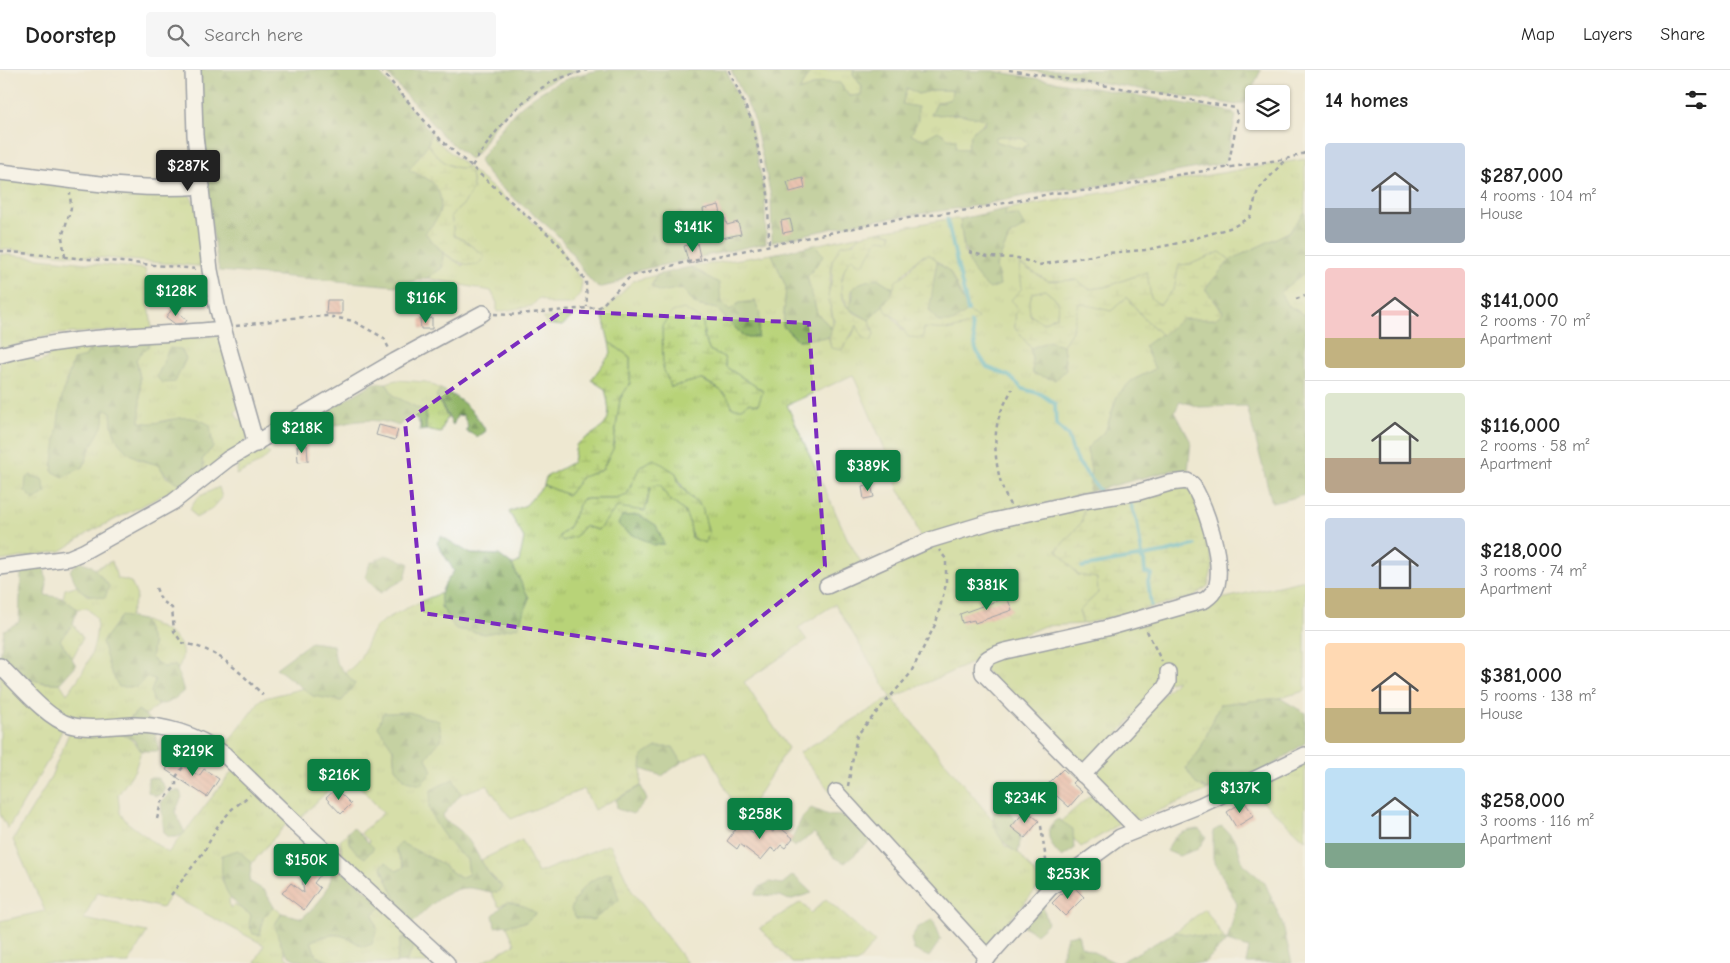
<!DOCTYPE html>
<html lang="en">
<head>
<meta charset="utf-8">
<style>
  body { margin:0; font-family:"Comic Neue",sans-serif; background:#f6f6f6; color:#222; height:100vh; display:flex; flex-direction:column; font-size:19px; white-space:nowrap }
  * { box-sizing:border-box; margin:0 }
  p { font-size:16px; color:#767676 }
  .icon { flex:none; width:28px; height:28px; fill:none; stroke:currentColor; stroke-width:2; stroke-linecap:round; stroke-linejoin:round }
  .map { position:relative; flex:1; overflow:hidden }
  .side { display:flex; flex-direction:column; background:#fff; width:425px }
  .side>* { flex:none }
  .tools { position:absolute; left:1245px; top:15px; display:grid; gap:10px }
  .tools a { display:grid; place-items:center; width:45px; height:45px; border-radius:5px; background:#fff; box-shadow:0 1px 4px #0004; font-size:25px }
  .price { position:absolute; translate:-50% -42px; padding:0 11px; border-radius:5px; background:#0b8043; color:#fff; font-size:16px; line-height:32px; filter:drop-shadow(0 1px 2px #0008) }
  .price::after { content:''; position:absolute; left:50%; top:30px; width:15px; height:11px; margin-left:-8px; background:inherit; clip-path:polygon(0 0,100% 0,50% 100%) }
  .price.active { background:#222; color:#fff }
  ul { padding:0; list-style:none }
  li { display:flex; align-items:center; gap:15px; height:125px; padding:0 20px }
  li+li { border-top:1px solid #e0e0e0 }
  li span { display:grid; place-items:center; flex:none; width:140px; height:100px; border-radius:5px; color:#555 }
  li>.icon { margin-inline-start:auto }
  span .icon { width:60px; height:60px; fill:#fffc; stroke-width:1 }
  li b { font-size:21px }
  h2 { display:flex; justify-content:space-between; align-items:center; height:60px; padding:0 20px; font-size:21px }
  header { display:flex; align-items:center; gap:30px; box-sizing:border-box; height:70px; padding:0 25px; background:#fff; border-bottom:1px solid #e0e0e0 }
  header strong { font-size:24px }
  nav { display:flex; gap:28px; margin-inline-start:auto; font-size:18px }
  .search { width:350px; height:45px; background:#f6f6f6; display:flex; align-items:center; gap:12px; box-sizing:border-box; padding:0 18px; border-radius:5px; color:#767676; font-size:19px }
  main { display:flex; flex:1; min-height:0 }
  .map>svg:first-child { display:block }
  .grass { fill:url(#grass-tufts); stroke:#6a816b; fill-rule:evenodd }
  .forest { fill:url(#forest-firs); stroke:#567263; fill-rule:evenodd }
  .wetland { fill:url(#wetland-marsh); stroke:#6a816b; fill-rule:evenodd }
  .lines { fill:none; stroke-linecap:round; stroke-linejoin:round }
  .stream { stroke:#3fadbc; stroke-width:4 }
  .building { fill:url(#building-back-hatch) }
  .minor-casing { stroke:#3b4b6f; stroke-width:18 }
  .path { stroke:#3b4b6f; stroke-width:2.5; stroke-dasharray:4 4; stroke-linecap:butt }
  .minor { stroke:#fff; stroke-width:15 }
  .marked { fill:none; stroke:#7b2cbf; stroke-width:4; stroke-dasharray:10 6; stroke-linejoin:round }
</style>
</head>
<body>
<header>
<strong>Doorstep</strong>
<div class="search"><svg class="icon" aria-label="search" viewBox="0 0 24 24"><circle cx="10" cy="10" r="6"/><path d="M15 15l6 6"/></svg>Search here</div>
<nav><a>Map</a><a>Layers</a><a>Share</a></nav>
</header>
<main>
<div class="map">
<svg width="1305" height="893" viewBox="0 0 1305 893">
  <defs>
    <pattern id="grass-tufts" width="24" height="20" patternUnits="userSpaceOnUse" patternTransform="scale(1.25)"><rect width="24" height="20" fill="#b8d378"/><path d="M3 7l-1-3M5 7V3M7 7l1-3M15 17l-1-3M17 17v-4M19 17l1-3" fill="none" stroke="#9eb56a"/></pattern>
    <pattern id="forest-firs" width="22" height="20" patternUnits="userSpaceOnUse" patternTransform="scale(1.25)"><rect width="22" height="20" fill="#92b568"/><path d="M5 1l3.5 6h-7zM16 11l3.5 6h-7z" fill="#769459"/></pattern>
    <pattern id="wetland-marsh" width="20" height="14" patternUnits="userSpaceOnUse" patternTransform="scale(1.25)"><rect width="20" height="14" fill="#b8d378"/><path d="M1 5h8M5 5V1M11 12h8M15 12V8" fill="none" stroke="#9eb56a"/></pattern>
    <pattern id="building-back-hatch" width="6" height="6" patternUnits="userSpaceOnUse" patternTransform="scale(1.25)"><rect width="6" height="6" fill="#e79889"/><path d="M-1 5l2 2M0 0l6 6M5-1l2 2" fill="none" stroke="#ba7c73"/></pattern>
  </defs>
  <rect width="100%" height="100%" fill="#f6f6f2"/>
  <filter id="ink" filterUnits="userSpaceOnUse"><feTurbulence type="fractalNoise" baseFrequency=".02" numOctaves="2"/><feDisplacementMap in="SourceGraphic" scale="10" xChannelSelector="R" yChannelSelector="G"/><feConvolveMatrix kernelMatrix="1 2 1 2 8 2 1 2 1" color-interpolation-filters="sRGB"/></filter>
  <filter id="wash" filterUnits="userSpaceOnUse"><feTurbulence type="fractalNoise" baseFrequency=".0096" numOctaves="4" result="noise"/><feDisplacementMap in="SourceGraphic" scale="20" xChannelSelector="R" yChannelSelector="G"/><feGaussianBlur stdDeviation="1.12" result="paint"/><feColorMatrix in="noise" values="0 0 0 0 0 0 0 0 0 0 0 0 0 0 0 0 0 1.4 0 .05"/><feComposite in="paint" operator="in"/></filter>
  <g filter="url(#wash)">
    <rect width="100%" height="100%" fill="#eee8d1"/>
    <g class="grass">
      <path d="M811 0H854L853 4 862 17 861 25 849 26 839 13 798 22Z"/>
      <path d="M907 18 918 24 935 20H952L951 29 937 33 931 45 958 44 986 49 967 79 956 78 942 63 923 69 910 65 918 50 902 35Z"/>
      <path d="M431 62 438 72 558 173 582 212 580 225 572 234H550L539 228 532 236 497 242V233L491 221 427 208 442 198 443 183 463 196 464 170 454 166 451 145 464 134 473 118 471 103 466 98C448 99 437 87 428 74Z"/>
      <path d="M1003 66 1024 69 1030 74 1021 79 994 71 995 67Z"/>
      <path d="M1305 89V142L1289 162 1230 190 1220 182 1191 194 1179 195 1174 219 1160 235 1151 229 1146 202 1105 217 1089 219 1077 210 1048 211 1020 194 1022 218 1016 235 1015 258 1031 278 1033 304 1066 300 1063 275 1072 261 1079 232 1111 241 1127 227 1143 247 1162 265 1145 276 1155 299 1131 311 1117 326 1106 360 1087 378 1091 401 1089 422 920 467 907 432 899 421 884 377 853 305 787 335 848 470 867 502 979 460 1084 436 1082 452 1057 480 1078 505 1097 508 1098 523 1079 541 1083 554 1044 556 980 583 974 592 892 628 992 749 1005 776 1019 783 1042 813 986 877 830 721 799 683 891 627 835 534 798 558 807 570 744 612 788 678 742 751 706 680 682 692 673 677 642 686 641 716 594 740 584 719 511 749 487 715 461 724 453 709 429 737C439 757 447 777 467 789L469 804 460 808 437 791 396 778 404 797 397 801 381 796 396 830 413 853 342 783 340 771 348 762 349 772H370L361 763 383 743 347 702 297 751 222 680 261 629 304 618 313 626 355 614 345 602C364 592 363 576 374 559 380 549 429 527 442 523L441 538 529 528 512 495 519 492 524 468 509 442 526 435 544 415 568 425 582 407 602 400 613 378 620 329 630 313V287L609 272 602 243 633 211 657 205 651 216 682 218 696 235 717 239 729 252 730 240 721 231 704 204 690 197 772 184 786 217 783 256 798 270 829 267 831 278 852 266 857 254 874 264 869 250 883 234C887 244 897 249 902 260L923 268 924 258 952 260 977 248 968 241 950 202 930 185C927 185 924 185 922 186 916 189 895 213 893 218L877 208 851 220 852 234 848 238 840 219 846 193 852 188 858 193 872 180 878 169 891 164 882 161 947 149H960L964 183 1000 215 996 196 1010 165 1005 147 1006 139ZM703 251 704 266 709 280 724 287 726 297 763 321 741 338 720 320 701 309 671 317 662 256ZM676 403C681 418 690 427 702 437L692 468 690 454 684 441 668 428 660 414 650 416 647 435 640 438 617 437 598 460 584 456 575 466H559L569 457 582 429H616L627 425 632 412ZM442 668 406 711 395 698 393 679Z"/>
      <path d="M0 108 189 124 196 136 209 197 0 179Z"/>
      <path d="M861 165 832 190C832 202 828 216 829 227 829 239 835 247 832 259L817 243 807 207 824 185 814 175Z"/>
      <path d="M0 184 145 199 152 259 55 264 0 280Z"/>
      <path d="M1305 202V245L1287 235 1279 222Z"/>
      <path d="M1045 220 1058 231 1057 246 1043 253 1030 245 1029 234 1032 223Z"/>
      <path d="M574 245 562 256 547 254 543 248Z"/>
      <path d="M224 265 242 335 235 342 238 349 248 351 247 370C228 386 230 402 207 412L202 390 213 377 172 349 150 354 139 352 140 308 136 289 148 277 150 271Z"/>
      <path d="M94 272 85 287 66 310 52 401 63 406 83 397 105 339 112 342V356L137 389 159 395 166 407 183 415 90 462 61 481 0 491V290L32 280 34 291 38 293 46 289 56 275Z"/>
      <path d="M396 310 426 312 441 319 436 326 448 348 445 350 441 363 426 360 425 342 394 326 386 313Z"/>
      <path d="M262 377 270 384 260 393 236 405 239 390Z"/>
      <path d="M219 417 222 428 212 439 196 448 190 439 198 427Z"/>
      <path d="M112 491 117 508 131 512 137 526 129 548 121 547 102 572 146 607 155 609 153 631 159 635 145 645 138 640 128 650 88 652 60 643 30 619V609L44 613H60L67 624C86 599 97 581 97 549L87 538 77 539 63 528 65 519 76 516 88 526 109 516 94 499Z"/>
      <path d="M1305 510V621L1280 628 1220 634 1200 680 1186 698 1196 714 1208 720 1134 751 1088 705 1177 610 1162 614 1088 698 1079 695 984 599 988 589 1212 531Z"/>
      <path d="M143 550C167 561 194 570 177 601L176 596 163 597 151 588 153 575Z"/>
      <path d="M73 554 83 568 72 589 60 570Z"/>
      <path d="M0 603 63 658 49 689 8 759 0 744Z"/>
      <path d="M71 658C99 660 124 655 141 681L135 700 118 725 120 743 128 753 168 783 234 699 288 752 252 793 238 781 221 808 231 827 229 830 230 838 235 835 252 845 261 861 263 848 274 837 282 843 275 854 286 888 294 893H255L264 875 170 825 162 838 97 822 84 849 147 862 129 893H0V851L45 841 13 770 50 709Z"/>
      <path d="M1305 684V770L1248 718Z"/>
      <path d="M1094 722 1122 753 1081 777 1059 753Z"/>
      <path d="M522 770 538 803 610 774 632 821 687 893H481L515 874 506 855 526 852 507 832 499 837 491 822 497 823 502 816 488 802 481 790Z"/>
      <path d="M826 829 875 872 857 893H792L760 858 801 832 811 843Z"/>
      <path d="M384 835 444 893H405L401 868 396 893H334L316 886 311 871C337 861 340 863 364 877L377 859 373 844Z"/>
      <path d="M1205 839 1226 871 1175 862Z"/>
    </g>
    <g class="forest">
      <path d="M197 0H377L431 62 428 74 410 100C416 104 429 108 434 114 448 133 439 149 425 163L443 183 442 198 427 208 396 216 219 201 205 116Z"/>
      <path d="M384 0H578C544 12 515 29 493 58 486 68 481 82 470 89L444 67Z"/>
      <path d="M603 0H726L750 52 765 125 766 173 631 202 615 214 598 218C583 205 575 185 561 169 538 144 493 118 479 91 491 74 503 52 519 38 542 18 573 3 603 0Z"/>
      <path d="M731 0H811L799 21 822 12 840 13 849 26 861 25 862 17 853 4 854 0 994 1 1233 42 1236 46 1225 93 1092 117 1053 120 981 135 857 153 772 172 771 126 753 46ZM907 18 918 24 935 20H952L951 29 937 33 931 45 958 44 986 49 984 55C971 58 970 67 967 79L956 78V69L948 68 938 61 923 69 911 65 918 50V37L902 34ZM1003 66 1024 69 1029 74 1021 79 995 71V67Z"/>
      <path d="M1026 0H1261L1245 33 1236 35Z"/>
      <path d="M1006 139 1005 146 1018 145 1025 157 1010 165 996 196 1000 215 990 219C967 202 963 176 960 149Z"/>
      <path d="M1305 142V202L1280 222 1287 235 1305 245V425L1272 433 1247 336 1199 337 1180 331 1175 342 1191 372 1188 401 1173 400 1089 422 1091 401 1087 378 1106 360 1117 326 1131 311 1155 299 1144 276 1182 249H1215L1223 241 1205 219 1230 190 1289 162Z"/>
      <path d="M814 175 824 185 807 207 817 243 832 259 829 267 798 270 783 256 786 217 772 184Z"/>
      <path d="M937 192 950 202 968 241 952 253 938 252 929 240Z"/>
      <path d="M690 197 719 213 721 231 730 240 739 233 755 231 760 243 758 267H744L717 239 696 235 682 218 660 222 651 217 657 205Z"/>
      <path d="M877 208 893 218 890 228 869 250 848 238C862 219 837 218 877 208Z"/>
      <path d="M150 271 148 277 136 289 140 308V352C167 358 180 337 210 355L213 377 202 390 207 412C184 415 172 417 159 395 128 387 112 377 111 342L105 339 104 353 91 377 83 397 63 407 52 401 61 330 73 290 85 287 94 272Z"/>
      <path d="M1049 271 1063 275 1066 300 1055 310 1033 304 1031 278Z"/>
      <path d="M169 278 181 279 186 289 175 312 162 313 157 307Z"/>
      <path d="M374 313H386L394 326 426 342V360L420 361V354L414 346 405 349 399 356C375 347 355 350 331 357L323 353 321 344Z"/>
      <path d="M441 319C463 330 474 340 486 361L478 367 466 361 468 356 463 345 457 346 453 355 436 325Z"/>
      <path d="M31 405 42 409 46 422 34 430 25 421 26 408Z"/>
      <path d="M639 445 656 455 664 474 653 475C639 465 630 468 618 454L622 446Z"/>
      <path d="M441 466 471 484 499 485 512 495 529 528 518 557 485 564 456 559C438 535 434 527 454 501L437 473Z"/>
      <path d="M386 485 409 493 405 509 380 523 365 507 370 493Z"/>
      <path d="M79 491 91 495 109 516 105 528C82 525 78 521 70 500Z"/>
      <path d="M44 497 47 514 45 525 63 528 77 539 73 554 60 570 76 595 60 613C37 614 14 607 0 588L4 560 19 552 21 502Z"/>
      <path d="M121 546 143 550 153 575 151 588 163 597 176 596 184 621C174 629 165 639 153 631L151 622 155 609 146 607 137 617H119L110 600 102 572Z"/>
      <path d="M311 572 333 575 336 592 355 614 342 631 313 626 276 598Z"/>
      <path d="M1280 628 1305 643V673L1244 715 1208 720 1196 714 1186 698 1200 680 1220 634Z"/>
      <path d="M138 640 153 652 159 681H141L134 670 119 662Z"/>
      <path d="M408 642 439 651 442 668 426 688 432 701 421 715 406 711 395 698 393 679 378 657 383 643Z"/>
      <path d="M656 677H673L682 692 662 706 641 699 642 686Z"/>
      <path d="M148 708H158L165 718 162 724 156 726 148 722Z"/>
      <path d="M453 709 461 724 443 745 445 751C470 762 474 782 488 802 491 807 497 812 502 816L497 823C488 822 479 819 470 818 449 816 426 839 413 853L396 830 381 796 386 792 397 801 404 797 395 778 401 773 437 791 460 808 469 804 467 789C454 781 431 752 429 736 429 731 431 725 431 720Z"/>
      <path d="M641 716 647 730 633 744 617 739 616 730Z"/>
      <path d="M171 721H180L182 727 175 742 185 763 177 767H169L164 763 161 733Z"/>
      <path d="M811 738 828 745 858 747 873 769 845 793 834 787 814 763 794 777 790 773 803 746Z"/>
      <path d="M1009 739C1018 755 1023 765 1018 783 1003 775 990 758 994 740Z"/>
      <path d="M1058 749 1073 759 1074 779 1062 787C1050 777 1041 758 1058 749Z"/>
      <path d="M1222 756 1236 771 1243 794 1265 813 1282 852 1292 893H1246L1249 878 1227 871 1204 893H1119L1175 862 1227 871 1237 834 1213 789V761Z"/>
      <path d="M353 757 374 778 365 788C353 781 349 775 348 762Z"/>
      <path d="M1199 759 1206 767 1198 779 1179 786 1167 781C1173 764 1182 761 1199 759Z"/>
      <path d="M238 780 252 793 249 811 265 821 274 837 263 848 260 865 253 864 249 854 251 845C225 828 220 815 222 785Z"/>
      <path d="M340 799 384 835 373 844 377 859 372 874 364 877C340 863 337 861 311 871L316 886 334 893C294 893 283 893 275 854L282 843 302 848C318 834 329 823 332 802Z"/>
      <path d="M611 802 619 830 593 850 576 848 571 839C580 817 589 809 611 802Z"/>
      <path d="M793 805 812 823 789 830 780 826 755 825 759 817 770 812 782 814Z"/>
      <path d="M1041 830 1048 853 1036 864 1018 853Z"/>
      <path d="M507 832 524 836 536 843 526 852 495 857 493 845Z"/>
      <path d="M933 849 941 869 929 887 914 880 911 869 917 858Z"/>
      <path d="M1078 864 1081 876 1116 893H1067L1061 890 1067 866Z"/>
      <path d="M410 865 415 874 406 892 396 893 401 868Z"/>
    </g>
    <g class="wetland">
      <path d="M428 74C437 87 448 100 466 98L471 103 473 118 464 134 451 145 454 166 464 170 485 186 478 195C453 196 441 180 425 163 439 149 448 133 434 114 429 108 416 104 409 100Z"/>
      <path d="M882 161 892 165 888 170 878 169 864 193H858L852 188C840 199 837 226 848 238 853 243 863 247 869 250L874 264 871 272 862 267 857 255 842 280 831 278 829 267 834 251 828 226 832 208V191L841 175 854 173 861 165Z"/>
      <path d="M1220 182 1230 190 1205 219 1223 242 1215 249H1182L1162 265 1143 247 1127 227 1111 241 1079 233 1072 261 1063 275 1049 271 1031 278 1015 258 1016 235 1011 230 1022 218 1019 194 1048 211 1077 210 1089 219 1105 217 1147 202 1151 228 1160 235 1174 219 1179 195 1191 194ZM1045 220 1058 231 1057 246 1043 253 1030 245 1029 234 1032 223Z"/>
      <path d="M930 185 937 192C933 209 933 224 929 240L938 252H953L968 241 978 248C961 262 945 260 924 258L923 268 908 267 897 249 886 241 883 234 890 228 896 211 907 203 920 187Z"/>
      <path d="M684 239 703 251 704 266 709 280 724 287 726 297 763 321 758 335 749 333 741 338H732C730 323 713 315 701 309L671 317 663 298 662 256 672 242Z"/>
      <path d="M609 272 630 287V313L620 329 613 379 602 400 582 407 568 425 544 415 546 407 573 392 576 375C604 354 615 359 605 319L591 310 611 283Z"/>
      <path d="M654 389 676 403 679 414 690 427 702 437 709 464 705 473 692 468 690 454 684 441 668 428 660 414 650 417 645 441 617 437 598 460 584 456 576 466 563 471 559 467 569 457 582 429H616L627 425 640 396Z"/>
      <path d="M1179 416 1191 420 1206 463 1213 495 1208 516 1193 527 1083 554 1079 541 1098 523 1097 508 1078 505 1057 480 1082 452 1084 436Z"/>
    </g>
    <g class="lines">
      <g class="stream">
        <path d="M947 149 968 241"/>
        <path d="M971 253 976 280 987 297 1009 306 1023 319 1041 324 1055 334 1056 354 1068 366 1075 388 1099 420"/>
        <path d="M1130 432 1137 452 1142 485"/>
        <path d="M1137 487 1144 490 1145 503 1152 504 1148 511 1151 535"/>
        <path d="M1082 497 1166 482 1195 475"/>
      </g>
    </g>
    <g id="blocks">
      <g class="building">
        <path d="M803 108 805 118 790 122 787 112Z"/>
        <path d="M719 135 722 148H725L727 155 738 152 741 164 708 171 703 139Z"/>
        <path d="M790 149 793 161 783 163 781 151Z"/>
        <path d="M697 173 701 191 689 194 684 176Z"/>
        <path d="M327 230H342V244H326Z"/>
        <path d="M173 238 187 250 185 253 175 254 166 247Z"/>
        <path d="M432 248V259H421L420 249Z"/>
        <path d="M379 355 398 360 395 370 376 365Z"/>
        <path d="M307 375 308 391 298 392 297 376Z"/>
        <path d="M871 415 874 427 864 429 862 417Z"/>
        <path d="M1007 527 1012 540 975 553 974 550 962 553 960 544Z"/>
        <path d="M175 685 183 690 181 694 199 706 204 699 219 709 207 727 166 700Z"/>
        <path d="M1063 699 1075 710 1072 713 1082 722 1069 737 1046 716Z"/>
        <path d="M336 719 351 734 341 744 326 728Z"/>
        <path d="M1244 731 1254 746 1236 757 1227 742Z"/>
        <path d="M1026 740 1039 751 1025 768 1011 757Z"/>
        <path d="M740 753 756 765 763 755 773 762 778 756 793 768 785 778 781 775 776 781 771 778 761 790 740 774 737 779 727 771Z"/>
        <path d="M319 788 327 796 314 813 320 818 304 840 282 823 291 813 304 823 301 800H310Z"/>
        <path d="M1071 814 1084 827 1065 846 1052 833Z"/>
      </g>
    </g>
  </g>
  <g filter="url(#ink)">
    <use href="#blocks" fill-opacity="0" stroke="#3b4b6f" stroke-width="1"/>
    <g class="lines">
      <g class="minor-casing">
        <g id="minor">
          <path d="M193 0 195 65 210 200 218 240 256 374"/>
          <path d="M0 102C68 109 134 122 202 116"/>
          <path d="M0 285C72 264 149 267 223 259"/>
          <path d="M0 497 69 488 83 482 173 432 228 389 395 291 483 243"/>
          <path d="M827 516 930 470 993 451 1083 431 1139 422 1170 413 1187 411 1192 414C1206 436 1223 489 1217 515 1215 522 1210 526 1205 530L1107 558 1005 581C994 585 979 588 983 603L1137 759"/>
          <path d="M0 596C18 613 46 648 70 655 89 660 111 656 131 655 164 654 197 665 224 684L297 755 447 893"/>
          <path d="M1083 705 1164 619 1168 612V602"/>
          <path d="M836 722 988 888"/>
          <path d="M983 893 1050 818 1120 767 1201 735 1305 685"/>
        </g>
      </g>
      <g class="path">
        <path d="M381 0 441 70 557 172 586 211 587 237"/>
        <path d="M729 0 752 51 768 124 769 176"/>
        <path d="M1009 0 1164 25 1235 38 1238 46 1228 97"/>
        <path d="M472 96C494 63 515 33 550 13 560 7 575 4 587 0"/>
        <path d="M0 181 198 199"/>
        <path d="M969 182 988 187 1018 188 1039 195 1107 183 1145 180 1179 173 1233 157 1250 147 1258 120 1285 90"/>
        <path d="M65 187 62 167 71 138 70 123"/>
        <path d="M1296 229 1305 226"/>
        <path d="M494 244 508 245 600 237 631 206 683 193 893 150 975 139 1054 123 1095 120 1170 106 1286 89 1305 83"/>
        <path d="M236 256 292 248 328 246 353 251 384 268 390 281"/>
        <path d="M1010 435C997 411 991 374 999 347 1002 337 1008 328 1012 319"/>
        <path d="M156 518 161 530 172 538 174 561 182 573C217 578 239 601 263 625"/>
        <path d="M1147 561 1162 592"/>
        <path d="M848 716 857 665 910 604 936 553 946 514V489L939 480"/>
        <path d="M157 749 161 733 176 716V707L195 680"/>
        <path d="M1041 756 1048 804"/>
        <path d="M171 825 205 780 217 757 232 739 250 725"/>
      </g>
      <use href="#minor" class="minor"/>
    </g>
  </g>
  <path d="M0 0H1305V893H0ZM563 241 809 253 825 496 712 586 423 543 405 352Z" fill="#eee8d1" fill-opacity=".55" fill-rule="evenodd"/>
  <path class="marked" d="M563 241 809 253 825 496 712 586 423 543 405 352Z"/>
</svg>
<div class="tools">
<a><svg class="icon" aria-label="layers" viewBox="0 0 24 24"><path d="M12 4l9 5-9 5-9-5zM3 14l9 5 9-5"/></svg></a>
</div>
<b class="price active" style="left:188px;top:122px">$287K</b>
<b class="price" style="left:693px;top:183px">$141K</b>
<b class="price" style="left:176px;top:247px">$128K</b>
<b class="price" style="left:426px;top:254px">$116K</b>
<b class="price" style="left:302px;top:384px">$218K</b>
<b class="price" style="left:868px;top:422px">$389K</b>
<b class="price" style="left:987px;top:541px">$381K</b>
<b class="price" style="left:193px;top:707px">$219K</b>
<b class="price" style="left:339px;top:731px">$216K</b>
<b class="price" style="left:1240px;top:744px">$137K</b>
<b class="price" style="left:1025px;top:754px">$234K</b>
<b class="price" style="left:760px;top:770px">$258K</b>
<b class="price" style="left:306px;top:816px">$150K</b>
<b class="price" style="left:1068px;top:830px">$253K</b>
</div>
<section class="side">
<h2>14 homes<svg class="icon" aria-label="filters" viewBox="0 0 24 24"><path d="M4 7h16M4 17h16"/><circle cx="9" cy="7" r="2"/><circle cx="15" cy="17" r="2"/></svg></h2>
<ul>
<li><span style="background:linear-gradient(#c9d6e8 65%,#9aa5b1 0)"><svg class="icon" aria-label="home" viewBox="0 0 24 24"><path d="M3 11l9-7 9 7M6 9v11h12V9"/></svg></span><div><b>$287,000</b><p>4 rooms · 104 m²</p><p>House</p></div></li>
<li><span style="background:linear-gradient(#f6c9c9 70%,#c2b280 0)"><svg class="icon" aria-label="home" viewBox="0 0 24 24"><path d="M3 11l9-7 9 7M6 9v11h12V9"/></svg></span><div><b>$141,000</b><p>2 rooms · 70 m²</p><p>Apartment</p></div></li>
<li><span style="background:linear-gradient(#dfe7d0 65%,#b9a48a 0)"><svg class="icon" aria-label="home" viewBox="0 0 24 24"><path d="M3 11l9-7 9 7M6 9v11h12V9"/></svg></span><div><b>$116,000</b><p>2 rooms · 58 m²</p><p>Apartment</p></div></li>
<li><span style="background:linear-gradient(#c9d6e8 70%,#c2b280 0)"><svg class="icon" aria-label="home" viewBox="0 0 24 24"><path d="M3 11l9-7 9 7M6 9v11h12V9"/></svg></span><div><b>$218,000</b><p>3 rooms · 74 m²</p><p>Apartment</p></div></li>
<li><span style="background:linear-gradient(#ffd9b3 65%,#c2b280 0)"><svg class="icon" aria-label="home" viewBox="0 0 24 24"><path d="M3 11l9-7 9 7M6 9v11h12V9"/></svg></span><div><b>$381,000</b><p>5 rooms · 138 m²</p><p>House</p></div></li>
<li><span style="background:linear-gradient(#bfe0f5 75%,#7fa58c 0)"><svg class="icon" aria-label="home" viewBox="0 0 24 24"><path d="M3 11l9-7 9 7M6 9v11h12V9"/></svg></span><div><b>$258,000</b><p>3 rooms · 116 m²</p><p>Apartment</p></div></li>
</ul>
</section>
</main>
</body>
</html>
